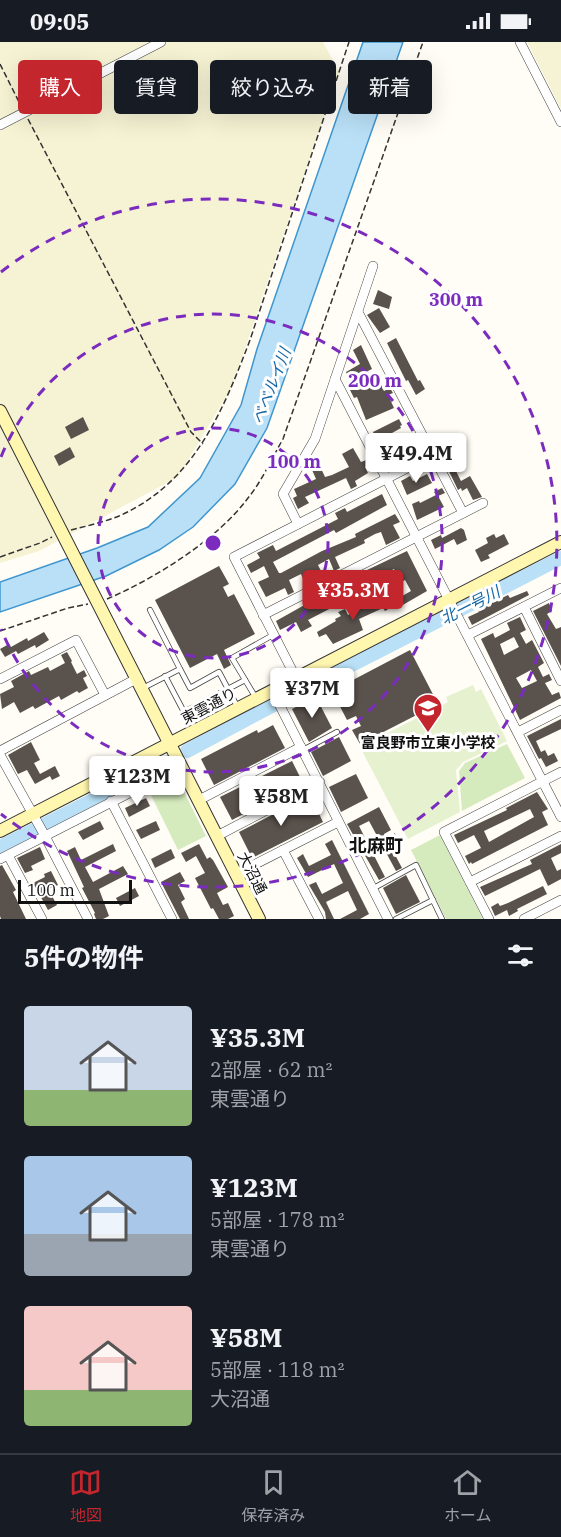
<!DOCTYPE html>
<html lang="ja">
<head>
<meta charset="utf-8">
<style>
  body { margin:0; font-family:"IBM Plex Serif","Noto Sans JP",serif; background:#242831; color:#f1f3f6; height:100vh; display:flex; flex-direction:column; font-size:22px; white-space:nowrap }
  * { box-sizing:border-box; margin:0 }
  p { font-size:20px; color:#9ea1a6 }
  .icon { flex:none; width:33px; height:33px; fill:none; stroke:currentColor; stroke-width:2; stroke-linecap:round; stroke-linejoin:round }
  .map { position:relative; height:877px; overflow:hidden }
  .details { display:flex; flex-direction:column; background:#171b24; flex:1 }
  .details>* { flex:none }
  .guide { position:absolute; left:18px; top:18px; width:525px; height:54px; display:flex; gap:12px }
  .scale { position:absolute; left:18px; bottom:15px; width:114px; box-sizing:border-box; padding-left:6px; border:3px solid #111; border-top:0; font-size:16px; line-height:21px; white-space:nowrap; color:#111; -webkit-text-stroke:4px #fff; paint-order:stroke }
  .price { position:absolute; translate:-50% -51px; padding:0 14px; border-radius:6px; background:#fff; color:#222; font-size:20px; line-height:39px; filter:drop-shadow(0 2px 3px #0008) }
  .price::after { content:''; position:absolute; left:50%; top:36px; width:18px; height:14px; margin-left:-9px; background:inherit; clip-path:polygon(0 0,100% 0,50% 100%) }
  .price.selected { background:#c4262e; color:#fff }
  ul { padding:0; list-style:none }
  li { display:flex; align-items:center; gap:18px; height:150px; padding:0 24px }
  li span { display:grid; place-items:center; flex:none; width:168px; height:120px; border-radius:6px; color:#555 }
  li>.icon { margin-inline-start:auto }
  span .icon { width:72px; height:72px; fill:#fffc; stroke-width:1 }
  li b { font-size:26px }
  h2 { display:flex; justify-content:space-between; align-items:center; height:72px; padding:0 24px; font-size:26px }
  .tag { padding:0 21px; border-radius:6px; background:#171b24; box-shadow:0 6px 24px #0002; font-size:21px; line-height:54px }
  .tag.selected { background:#c4262e; color:#fff }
  .status { display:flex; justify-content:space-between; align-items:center; height:42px; padding:0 30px; background:#171b24; direction:ltr }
  .status svg { height:16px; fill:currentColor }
  .menu { display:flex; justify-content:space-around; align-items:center; height:84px; border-top:2px solid #363941; background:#171b24; font-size:16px; color:#9ea1a6 }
  .menu a { display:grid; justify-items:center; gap:3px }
  .menu .selected { color:#c4262e }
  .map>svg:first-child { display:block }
  .farmland { fill:#f6f3d4 }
  .green { fill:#d5ebbd }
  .pitch { fill:#e6f2cf }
  .water { fill:#b9e0f7; stroke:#3f96cf; stroke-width:1.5 }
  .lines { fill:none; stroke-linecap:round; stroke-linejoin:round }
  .river { stroke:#b9e0f7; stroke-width:14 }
  .building { fill:#5a524d; fill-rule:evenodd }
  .lane-casing { stroke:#444; stroke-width:6 }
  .street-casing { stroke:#444; stroke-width:10 }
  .secondary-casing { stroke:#333; stroke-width:14 }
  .path { stroke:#333; stroke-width:1.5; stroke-dasharray:6 3; stroke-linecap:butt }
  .lane { stroke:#fff; stroke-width:4.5 }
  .street { stroke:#fff; stroke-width:9 }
  .secondary { stroke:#fff6b0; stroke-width:12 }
  .ring { fill:none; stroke:#7b2cbf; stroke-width:3; stroke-dasharray:10 8 }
  .labels { text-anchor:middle; stroke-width:6; stroke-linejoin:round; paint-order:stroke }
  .street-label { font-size:15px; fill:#111; stroke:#fff }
  .poi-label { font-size:15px; font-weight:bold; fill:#111; stroke:#fff }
  .water-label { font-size:16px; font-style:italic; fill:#1768a6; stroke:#fff }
  .quarter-label { font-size:18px; font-weight:bold; fill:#111; stroke:#fff }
  .centre { fill:#7b2cbf; stroke:#fff; stroke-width:3 }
  .ring-label { font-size:18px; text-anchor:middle; font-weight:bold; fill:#7b2cbf; stroke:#fff; stroke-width:6; stroke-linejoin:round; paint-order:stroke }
</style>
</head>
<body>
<div class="status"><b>09:05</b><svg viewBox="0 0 49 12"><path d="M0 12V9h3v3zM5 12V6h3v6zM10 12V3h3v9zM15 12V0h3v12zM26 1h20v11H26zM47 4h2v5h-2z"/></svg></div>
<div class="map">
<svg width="561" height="877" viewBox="0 0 561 877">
  <rect width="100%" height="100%" fill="#fffdf5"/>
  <g class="farmland">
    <path d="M0 0H323L339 30 232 345 178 435 39 509 0 521Z"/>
    <path d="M527 0H561V67Z"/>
  </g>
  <g class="green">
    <path d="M507 702 525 736 462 769 459 729 465 721Z"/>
    <path d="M175 732 206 794 178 808 148 747Z"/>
    <path d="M440 793 483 877H446L411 808Z"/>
  </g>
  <path class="pitch" d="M473 643 476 650 481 647 507 699 463 720 456 728 460 770 408 797 360 705 448 660 446 655Z"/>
  <path class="water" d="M363 0H403L267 386 235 442 193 485 159 508 106 534 0 570V540L97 506 148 485 200 436 241 363 257 307Z"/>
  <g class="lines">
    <g class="river">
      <path d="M187 709 283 658 561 516"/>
      <path d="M0 805 168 720"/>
    </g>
  </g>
  <g class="building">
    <path d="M378 248 392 255 389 267 373 262Z"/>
    <path d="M379 266 390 285 380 291 367 273Z"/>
    <path d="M396 296 418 339 420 338 425 347 416 353 408 338 406 339 387 301Z"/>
    <path d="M361 303 372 327 360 333 366 344 378 337 384 349 390 346 393 351 388 353 394 366 366 378 357 355 354 356 350 348 354 346 346 330 360 322 353 308Z"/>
    <path d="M83 375 89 388 71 397 65 385Z"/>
    <path d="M399 377 402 383 400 384 401 386 383 396 387 403 380 406 373 390Z"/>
    <path d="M70 405 75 415 59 424 54 414Z"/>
    <path d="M353 406 361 420 369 417 371 422 365 425 368 431 355 439 357 444 351 447 346 436 305 455 309 461 298 467 293 456 297 454 294 447 316 437 309 421 319 416 321 421 319 422 325 435 332 433 349 425 342 412Z"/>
    <path d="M453 414 454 416 458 414 463 422 455 427 461 439 470 434 482 455 473 458 467 446 462 449 461 446 458 448 444 419Z"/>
    <path d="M427 432 432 441 407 453 401 439 410 434 413 439Z"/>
    <path d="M442 446 445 451 438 454 444 465 417 478 412 462 419 459 420 461 436 453 434 450Z"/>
    <path d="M382 452 387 463 336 491 334 488 273 520 279 531H281L322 509 356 495 355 492 395 472 400 480 393 483 400 496 386 503 381 490 375 492 364 498 365 501 363 502 335 515 340 526 334 529 329 517 318 523 324 535 306 544 301 532 289 538 294 550 288 553 285 546 266 555 258 540 269 535 264 524 251 531 247 523 260 516 257 511 273 503 276 509 338 477 335 471 345 466 347 470Z"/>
    <path d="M461 486 464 488 467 498 457 503 454 497 435 507 431 498 441 493 442 496Z"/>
    <path d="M494 492 496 496 504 492 509 502 488 513 490 516 481 520 475 508 488 501 486 496Z"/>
    <path d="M407 509 427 549 401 564 397 557 411 549 405 538 401 540 394 527 381 534 384 540 373 546 372 544 346 558 341 548 349 544 346 538Z"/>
    <path d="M219 524 229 542 223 545 228 555 234 552 255 592 224 608 231 623 224 627 217 612 190 626 155 558Z"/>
    <path d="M527 549 529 553 472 583 468 575 479 570 478 568 508 553 510 556Z"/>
    <path d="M333 554 337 563 308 578 312 584 301 590 296 580 280 588 276 579 308 561 311 567Z"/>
    <path d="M391 554 395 563 385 569 383 566 359 577 363 588 333 602 326 592 319 595 317 590 336 579 335 577 341 574 338 570 345 567 348 573 374 559 376 561Z"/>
    <path d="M549 561 552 569 547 572 556 587 561 585V624L533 569Z"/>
    <path d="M520 575 526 588 520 591 526 602 532 598 544 621 538 625 543 635 549 632 552 638 545 641 552 653 559 650 561 656 520 678 481 597 493 591 495 596 510 588 507 581ZM514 595 519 605 504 613 500 602ZM531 628 537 639 522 646 516 636Z"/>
    <path d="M44 590 49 598 36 606 35 603 18 612 16 609 5 615 0 607 9 602 11 605 27 596 28 599Z"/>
    <path d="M410 608 438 662 360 702 352 688 361 684 356 674 347 678 332 649Z"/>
    <path d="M67 610 72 619 71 620 77 632 84 628 87 634 83 636 88 646 79 651 77 649 61 658 59 654 35 667 33 664 20 671 14 660 2 667 0 652 14 645 11 639 29 629 31 633 48 625 50 629 65 621 61 613Z"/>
    <path d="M316 655 332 686 309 700 292 667Z"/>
    <path d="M561 677V687L536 699 541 710 545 708 548 714 554 711 558 719 546 725 541 716 539 717 527 694Z"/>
    <path d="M273 683 285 706 214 743 201 717 257 688 258 691Z"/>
    <path d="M339 695 351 719 323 734 311 710Z"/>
    <path d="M31 700 40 718 34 721 40 732 55 724 60 734 52 738 50 734 35 742 27 728 18 732 8 713Z"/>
    <path d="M292 719 303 741 232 778 220 755Z"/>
    <path d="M356 732 368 756 341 770 329 745Z"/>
    <path d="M537 750 548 767 542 770 548 783 472 822 471 820 469 822 465 814 481 806 474 793 458 801 454 793 507 768 506 766ZM530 767 534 775 489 800 484 789Z"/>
    <path d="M310 753 323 780 252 816 239 790Z"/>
    <path d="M146 756 150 764 129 775 125 766Z"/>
    <path d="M379 765 391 788 384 792 402 826 396 829 369 779 359 784 385 835 379 838 347 782Z"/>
    <path d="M100 779 104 787 83 798 78 790Z"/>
    <path d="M156 779 160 788 141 797 136 788Z"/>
    <path d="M332 798 369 872 360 877H340L357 868 348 849 326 860 334 877H326L325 870 309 843 316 840 322 852 343 841 334 822 308 835 297 816 303 812 309 824 331 813 325 802Z"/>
    <path d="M113 802 116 809 85 825 93 840 123 824 128 832 99 847 109 874 103 877H96L94 872 95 871 82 846 84 845 67 809 75 805 81 818Z"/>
    <path d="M199 802 207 817 210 815 213 818 228 845 217 851 223 863 228 861 234 874 228 877H219L213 866 211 867 195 836 205 831 196 814 186 820 181 811Z"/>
    <path d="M561 802V811L551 816 557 829 561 827V837L548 844 540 827 485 854 480 845 532 822 530 818Z"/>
    <path d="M40 805 45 817 31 824 33 828 25 831 17 816Z"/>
    <path d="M171 807 175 816 155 826 151 817Z"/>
    <path d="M2 823 16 848 13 850 26 877H1L0 874V824Z"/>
    <path d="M51 829 58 843 48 847 57 863 48 868 33 841 45 835 44 832Z"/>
    <path d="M180 830 185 839 178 843 185 857 181 860 189 877H180L161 840Z"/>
    <path d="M406 833 420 860 396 872 383 846Z"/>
    <path d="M543 844 547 852 517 867 518 869 509 874 507 868 495 874 491 865 498 861 500 864 508 861Z"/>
    <path d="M135 846 139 854 120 864 116 856Z"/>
  </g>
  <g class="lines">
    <g class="lane-casing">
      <g id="lane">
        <path d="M150 568 180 627"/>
        <path d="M165 634 184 670 245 638"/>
        <path d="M143 646 180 627 190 646 219 630 237 664"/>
        <path d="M256 656 232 616 273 593"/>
        <path d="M303 708 337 690"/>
        <path d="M372 847 416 823 442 877"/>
        <path d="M396 877 433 858"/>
      </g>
    </g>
    <g class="street-casing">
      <g id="street">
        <path d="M520 0 561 80"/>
        <path d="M0 83 161 0"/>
        <path d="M358 270 463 471"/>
        <path d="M335 337 561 775"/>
        <path d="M298 482 283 452 315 397 373 224"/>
        <path d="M524 565 561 639"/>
        <path d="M263 573 483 461"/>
        <path d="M468 593 561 546"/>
        <path d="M296 636 234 515 452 403"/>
        <path d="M0 637 76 598 105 653"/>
        <path d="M272 648 388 877"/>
        <path d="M518 690 561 668"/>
        <path d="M0 709 138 636"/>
        <path d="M0 713 45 794 88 877"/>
        <path d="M199 758 301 705"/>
        <path d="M111 759 172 877"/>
        <path d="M217 794 320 740"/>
        <path d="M283 808 319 877"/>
        <path d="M9 815 42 877"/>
        <path d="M0 817 182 724"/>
        <path d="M236 832 338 780"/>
        <path d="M470 840 561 794"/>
        <path d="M489 877 444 790 561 730"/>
        <path d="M524 877 561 858"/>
      </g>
    </g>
    <g class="secondary-casing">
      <g id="secondary">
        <path d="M0 369 259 877"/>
        <path d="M0 789 561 500"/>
      </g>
    </g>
    <g class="path">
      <path d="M0 22 20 62"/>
      <path d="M28 77 191 390 203 402"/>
      <path d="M71 488C87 484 104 480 119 474 194 441 223 369 250 298L349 0"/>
      <path d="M0 515 40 501 52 495"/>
      <path d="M107 557C154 537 217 498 248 456 262 439 272 416 283 397L423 0"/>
      <path d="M0 589 68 566 88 562"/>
    </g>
    <use href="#lane" class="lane"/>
    <use href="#street" class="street"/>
    <use href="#secondary" class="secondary"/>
  </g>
  <g class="ring">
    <circle cx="213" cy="501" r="115"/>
    <path d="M1 415A229 229 0 1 1 1 587"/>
    <path d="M1 230A344 344 0 1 1 1 772"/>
  </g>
  <defs>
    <g id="school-pin" transform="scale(1.5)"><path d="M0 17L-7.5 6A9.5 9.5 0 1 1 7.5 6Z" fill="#c4262e" stroke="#fff"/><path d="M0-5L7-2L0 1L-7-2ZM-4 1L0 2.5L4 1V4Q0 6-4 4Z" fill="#fff"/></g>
  </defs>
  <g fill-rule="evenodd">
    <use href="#school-pin" x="428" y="666"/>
  </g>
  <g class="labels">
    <g class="street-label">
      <text transform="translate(209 664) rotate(-28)" y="5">東雲通り</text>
      <text transform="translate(252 831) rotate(63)" y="5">大沼通</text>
    </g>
    <g class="poi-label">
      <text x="428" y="706">富良野市立東小学校</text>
    </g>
    <g class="water-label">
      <text transform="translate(271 344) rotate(-69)" y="6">ベベルイ川</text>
      <text transform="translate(470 563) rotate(-27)" y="6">北一号川</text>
    </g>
    <g class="quarter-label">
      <text x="376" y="810">北麻町</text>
    </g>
  </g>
  <circle cx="213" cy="501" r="9" class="centre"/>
  <g class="ring-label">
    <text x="456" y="264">300 m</text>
    <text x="375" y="345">200 m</text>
    <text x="294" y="426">100 m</text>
  </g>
</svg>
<div class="scale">100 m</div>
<b class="price" style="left:416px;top:442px">¥49.4M</b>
<b class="price selected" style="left:353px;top:579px">¥35.3M</b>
<b class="price" style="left:312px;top:677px">¥37M</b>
<b class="price" style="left:137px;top:765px">¥123M</b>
<b class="price" style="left:281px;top:785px">¥58M</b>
<div class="guide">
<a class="tag selected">購入</a>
<a class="tag">賃貸</a>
<a class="tag">絞り込み</a>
<a class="tag">新着</a>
</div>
</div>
<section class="details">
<h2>5件の物件<svg class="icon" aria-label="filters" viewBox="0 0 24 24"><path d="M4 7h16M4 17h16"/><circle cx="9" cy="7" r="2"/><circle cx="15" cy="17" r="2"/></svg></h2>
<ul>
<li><span style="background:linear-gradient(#c9d6e8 70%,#8fb573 0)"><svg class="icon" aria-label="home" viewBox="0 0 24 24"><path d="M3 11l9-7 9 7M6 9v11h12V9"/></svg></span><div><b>¥35.3M</b><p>2部屋 · 62 m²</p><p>東雲通り</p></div></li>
<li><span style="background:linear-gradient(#a9c7e8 65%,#9aa5b1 0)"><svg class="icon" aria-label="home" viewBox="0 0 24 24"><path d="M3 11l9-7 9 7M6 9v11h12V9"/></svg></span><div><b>¥123M</b><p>5部屋 · 178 m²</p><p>東雲通り</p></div></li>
<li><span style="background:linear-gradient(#f6c9c9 70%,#8fb573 0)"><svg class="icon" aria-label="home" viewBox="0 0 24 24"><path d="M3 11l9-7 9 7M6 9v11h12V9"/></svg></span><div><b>¥58M</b><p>5部屋 · 118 m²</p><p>大沼通</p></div></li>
</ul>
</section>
<nav class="menu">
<a class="selected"><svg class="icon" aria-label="map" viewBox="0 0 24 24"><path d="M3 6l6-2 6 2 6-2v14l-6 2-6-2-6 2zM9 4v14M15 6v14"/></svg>地図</a>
<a><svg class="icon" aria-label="saved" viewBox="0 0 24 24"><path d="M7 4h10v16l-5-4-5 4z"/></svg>保存済み</a>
<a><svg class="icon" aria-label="home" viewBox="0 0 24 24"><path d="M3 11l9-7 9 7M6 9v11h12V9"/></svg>ホーム</a>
</nav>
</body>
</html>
